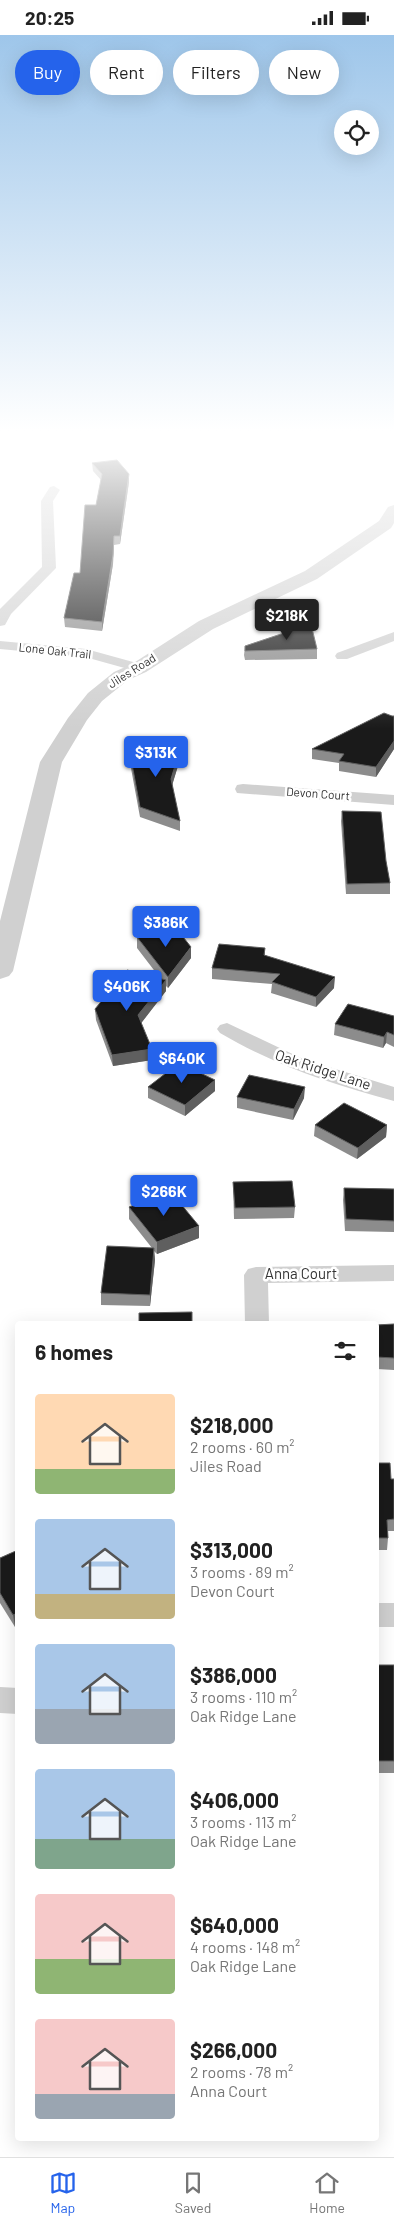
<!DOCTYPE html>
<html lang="en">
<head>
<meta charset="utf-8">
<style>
  body { margin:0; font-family:Barlow,sans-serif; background:#f2f2f2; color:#222; height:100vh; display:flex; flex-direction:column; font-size:19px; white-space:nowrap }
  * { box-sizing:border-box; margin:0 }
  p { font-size:16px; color:#767676 }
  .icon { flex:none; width:28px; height:28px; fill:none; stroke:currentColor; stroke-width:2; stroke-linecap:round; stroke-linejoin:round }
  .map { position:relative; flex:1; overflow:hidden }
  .drawer { position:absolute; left:15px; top:1286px; width:364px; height:820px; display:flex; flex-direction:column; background:#fff; border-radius:5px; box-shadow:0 5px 20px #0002 }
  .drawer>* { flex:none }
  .top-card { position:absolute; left:15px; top:15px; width:365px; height:45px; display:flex; gap:10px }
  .buttons { position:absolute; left:334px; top:75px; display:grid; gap:10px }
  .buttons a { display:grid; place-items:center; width:45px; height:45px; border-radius:50%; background:#fff; box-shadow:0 5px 20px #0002; font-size:25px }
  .price { position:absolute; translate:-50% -42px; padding:0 11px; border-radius:5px; background:#2563eb; color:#fff; font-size:16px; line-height:32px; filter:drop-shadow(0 1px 2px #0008) }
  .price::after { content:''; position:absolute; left:50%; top:30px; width:15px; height:11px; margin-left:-8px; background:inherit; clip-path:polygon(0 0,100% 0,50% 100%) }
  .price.on { background:#222; color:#fff }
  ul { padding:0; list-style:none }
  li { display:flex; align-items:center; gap:15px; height:125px; padding:0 20px }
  li span { display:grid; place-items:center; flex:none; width:140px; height:100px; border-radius:5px; color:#555 }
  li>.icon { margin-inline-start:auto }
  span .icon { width:60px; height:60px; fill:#fffc; stroke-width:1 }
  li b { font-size:21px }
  h2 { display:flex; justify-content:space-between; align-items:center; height:60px; padding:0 20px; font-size:21px }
  .pill { padding:0 18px; border-radius:22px; background:#fff; box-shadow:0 5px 20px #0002; font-size:18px; line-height:45px }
  .pill.on { background:#2563eb; color:#fff }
  .status { display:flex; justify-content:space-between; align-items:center; height:35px; padding:0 25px; background:#fff; direction:ltr }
  .status svg { height:14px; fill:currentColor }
  .tabs { display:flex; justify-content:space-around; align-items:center; height:70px; border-top:1px solid #e0e0e0; background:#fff; font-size:14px; color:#767676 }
  .tabs a { display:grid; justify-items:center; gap:2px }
  .tabs .on { color:#2563eb }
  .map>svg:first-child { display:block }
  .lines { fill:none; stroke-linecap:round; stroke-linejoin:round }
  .minor { fill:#d0d0d0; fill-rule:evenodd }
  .tertiary { fill:#d0d0d0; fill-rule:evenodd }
  .wall { fill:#8c8c8c }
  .shaded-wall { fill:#5f5f5f }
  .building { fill:#1a1a1a; stroke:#5f5f5f }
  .labels { text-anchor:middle; stroke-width:5; stroke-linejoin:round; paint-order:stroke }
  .far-street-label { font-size:12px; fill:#333; stroke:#fff }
  .street-label { font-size:15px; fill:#333; stroke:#fff }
</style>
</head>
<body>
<div class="status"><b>20:25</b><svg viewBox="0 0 49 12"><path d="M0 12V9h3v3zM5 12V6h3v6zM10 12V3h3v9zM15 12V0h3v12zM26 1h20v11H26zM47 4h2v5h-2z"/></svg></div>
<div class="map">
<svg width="394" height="2122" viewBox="0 0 394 2122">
  <rect width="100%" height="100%" fill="#fff"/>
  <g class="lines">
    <g class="minor">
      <path d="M54 451 60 455 53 466 56 533 11 579 5 590 0 591V574L42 532 41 466 50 452Z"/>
      <path d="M394 597V606L347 624H337L335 621 337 618Z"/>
      <path d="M0 606 86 614 144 630 146 633 139 637 85 622 0 614Z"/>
      <path d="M243 749 394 760V770L237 758 235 754 237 750Z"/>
      <path d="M227 988 303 1024 394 1052V1066C333 1050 274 1030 220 998L217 994 220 990Z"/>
      <path d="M394 1230V1246L268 1248 269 1289H245L244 1240 248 1234 256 1232Z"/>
      <rect x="376" y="1568" width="18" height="24"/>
      <path d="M0 1652 18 1653V1679L0 1678Z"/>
    </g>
    <path class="tertiary" d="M394 470V488L391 493 317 544 213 594 146 637 128 645 102 666 87 685 62 727 13 936 9 941 0 944V886L40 727 68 683 88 658 114 637 132 629 199 586 305 536 379 486 388 472Z"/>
  </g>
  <g class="wall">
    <path d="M92 428 129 439V447L120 509 114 510 113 529 102 596 65 592 64 583 80 538 96 470 101 445 93 436Z"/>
    <path d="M245 611 317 614V624L245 625 244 620Z"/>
    <path d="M394 681V714L376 742 339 736V728L312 724V714Z"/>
    <path d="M130 718 181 721 172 750 180 786V796L140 782 130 728Z"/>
    <path d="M342 776 386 826 390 848V859H346L341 786Z"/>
    <path d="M137 902 191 923 168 953 166 951V956L141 988 152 1025 113 1031 96 985 95 974 160 943 137 913Z"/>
    <path d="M265 913V920L334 953 316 972 271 958 272 949 212 944V933Z"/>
    <path d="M394 981V1012L386 1008 383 1013 334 1000 335 989Z"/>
    <path d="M215 1045V1056L185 1081 148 1063V1052Z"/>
    <path d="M237 1062 304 1063 293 1085 237 1073Z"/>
    <path d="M315 1090H387L386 1102 357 1124 314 1101Z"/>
    <path d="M233 1147 295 1172 294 1183 234 1184Z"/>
    <path d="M344 1153 394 1154V1197L345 1196 343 1165Z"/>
    <path d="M129 1172 199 1203 157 1219 154 1216 155 1225 150 1271 101 1270V1258L152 1213 129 1184Z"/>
    <path d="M394 1289V1335L377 1334 378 1339 377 1351H376V1290Z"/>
    <path d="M376 1428 391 1444H394V1496H388V1503L387 1515H376Z"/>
    <path d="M18 1515V1591L15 1592 0 1568V1523Z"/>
    <rect x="376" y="1630" width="18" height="108"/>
  </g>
  <g class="shaded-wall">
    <path d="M129 439V447L120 509V501Z"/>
    <path d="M114 501 113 529 102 596V587Z"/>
    <path d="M394 706V714L376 742V732Z"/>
    <path d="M181 711V721L171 754V744Z"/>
    <path d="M191 912V923L168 953V942Z"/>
    <path d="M335 942 334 953 316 972V962Z"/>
    <path d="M166 945V956L139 991 138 980Z"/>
    <path d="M387 997 386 1008 383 1013 384 1002Z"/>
    <path d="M152 1014V1025L113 1031 112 1020Z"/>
    <path d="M215 1045V1056L185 1081V1070Z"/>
    <path d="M305 1052 304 1063 293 1085 294 1074Z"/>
    <path d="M387 1090 386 1102 357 1124 358 1113Z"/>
    <path d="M199 1191V1203L157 1219V1207Z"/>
    <path d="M154 1213 155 1225 150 1271V1260Z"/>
    <path d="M18 1578V1591L15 1592 13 1580Z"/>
  </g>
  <g class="building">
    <path d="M117 425 129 439 120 501H114L113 520 102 587 64 583 74 538H80L85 470H96L102 439 92 428Z"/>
    <path d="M311 589 317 614 245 616V611Z"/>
    <path d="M384 678 392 681H394V706L376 732 339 726 344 719 312 714Z"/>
    <path d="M144 708 181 711 171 744 180 786 140 772 130 718 140 719Z"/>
    <path d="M342 776 381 777 386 826 390 848 347 849Z"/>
    <path d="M176 893 191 912 168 942 137 902Z"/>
    <path d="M219 909 265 913 264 920 335 942 316 962 272 947 280 939 212 933Z"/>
    <path d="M127 935 166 945 138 980 152 1014 112 1020 95 974Z"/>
    <path d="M348 969 394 981V1000L387 997 384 1002 335 989Z"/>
    <path d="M179 1028 215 1045 185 1070 148 1052Z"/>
    <path d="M249 1040 305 1052 294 1074 237 1062Z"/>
    <path d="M344 1068 387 1090 358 1113 315 1090Z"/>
    <path d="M292 1146 295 1172 235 1173 233 1147Z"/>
    <path d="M344 1153 394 1154V1186L346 1184Z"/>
    <path d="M171 1157 199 1191 157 1207 129 1172Z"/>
    <path d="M107 1211 154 1213 150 1260 101 1258Z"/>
    <path d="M192 1277V1289H139V1278Z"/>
    <path d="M394 1289V1323L376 1322V1290Z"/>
    <path d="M376 1326 378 1339H376Z"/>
    <path d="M376 1428H390L391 1444H394V1484L387 1485 388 1503H376Z"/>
    <path d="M18 1515V1578L13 1580 0 1558V1523Z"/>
    <rect x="376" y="1630" width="18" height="96"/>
  </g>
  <linearGradient id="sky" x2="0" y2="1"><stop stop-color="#9ec6ea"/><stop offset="0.57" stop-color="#fff"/><stop offset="1" stop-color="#fff" stop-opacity="0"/></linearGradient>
  <rect width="394" height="694" fill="url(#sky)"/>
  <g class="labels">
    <g class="far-street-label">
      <text transform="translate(55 616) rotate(6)" y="4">Lone Oak Trail</text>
      <text transform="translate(132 636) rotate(-32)" y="4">Jiles Road</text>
      <text transform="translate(318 759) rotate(4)" y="4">Devon Court</text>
    </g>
    <g class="street-label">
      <text transform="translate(323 1035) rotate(18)" y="5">Oak Ridge Lane</text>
      <text x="301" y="1244">Anna Court</text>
    </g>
  </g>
</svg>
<div class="buttons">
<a><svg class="icon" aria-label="locate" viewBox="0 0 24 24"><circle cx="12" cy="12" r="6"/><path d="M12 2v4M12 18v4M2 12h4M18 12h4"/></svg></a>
</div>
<b class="price on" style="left:287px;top:606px">$218K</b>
<b class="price" style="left:156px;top:743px">$313K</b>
<b class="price" style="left:166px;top:913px">$386K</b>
<b class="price" style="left:127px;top:977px">$406K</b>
<b class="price" style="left:182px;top:1049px">$640K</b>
<b class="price" style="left:164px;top:1182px">$266K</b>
<div class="top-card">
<a class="pill on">Buy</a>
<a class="pill">Rent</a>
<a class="pill">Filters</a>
<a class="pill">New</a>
</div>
<section class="drawer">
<h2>6 homes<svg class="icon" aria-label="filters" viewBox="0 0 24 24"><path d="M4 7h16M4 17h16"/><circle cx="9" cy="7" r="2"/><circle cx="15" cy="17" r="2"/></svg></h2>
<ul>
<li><span style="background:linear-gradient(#ffd9b3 75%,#8fb573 0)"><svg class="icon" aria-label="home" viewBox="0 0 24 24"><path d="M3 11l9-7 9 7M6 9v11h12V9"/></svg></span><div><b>$218,000</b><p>2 rooms · 60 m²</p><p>Jiles Road</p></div></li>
<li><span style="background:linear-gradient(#a9c7e8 75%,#c2b280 0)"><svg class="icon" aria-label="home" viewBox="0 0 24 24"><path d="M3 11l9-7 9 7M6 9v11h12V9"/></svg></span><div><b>$313,000</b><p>3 rooms · 89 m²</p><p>Devon Court</p></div></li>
<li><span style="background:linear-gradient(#a9c7e8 65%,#9aa5b1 0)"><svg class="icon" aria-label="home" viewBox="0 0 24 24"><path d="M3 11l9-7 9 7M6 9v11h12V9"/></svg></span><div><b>$386,000</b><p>3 rooms · 110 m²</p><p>Oak Ridge Lane</p></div></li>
<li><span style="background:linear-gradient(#a9c7e8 70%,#7fa58c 0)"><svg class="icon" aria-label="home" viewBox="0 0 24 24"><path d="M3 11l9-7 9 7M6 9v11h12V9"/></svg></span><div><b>$406,000</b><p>3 rooms · 113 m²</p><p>Oak Ridge Lane</p></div></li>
<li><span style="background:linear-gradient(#f6c9c9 65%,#8fb573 0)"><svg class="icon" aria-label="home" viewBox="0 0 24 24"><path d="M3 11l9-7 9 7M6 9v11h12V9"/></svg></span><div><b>$640,000</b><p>4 rooms · 148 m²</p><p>Oak Ridge Lane</p></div></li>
<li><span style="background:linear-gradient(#f6c9c9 75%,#9aa5b1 0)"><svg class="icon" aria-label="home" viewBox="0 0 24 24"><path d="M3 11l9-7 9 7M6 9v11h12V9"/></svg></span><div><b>$266,000</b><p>2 rooms · 78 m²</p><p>Anna Court</p></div></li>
</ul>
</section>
</div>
<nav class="tabs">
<a class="on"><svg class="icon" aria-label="map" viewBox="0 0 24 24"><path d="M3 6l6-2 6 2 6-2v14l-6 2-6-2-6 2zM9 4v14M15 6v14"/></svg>Map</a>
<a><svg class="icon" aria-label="saved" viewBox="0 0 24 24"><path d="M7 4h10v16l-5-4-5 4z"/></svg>Saved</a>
<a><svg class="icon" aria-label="home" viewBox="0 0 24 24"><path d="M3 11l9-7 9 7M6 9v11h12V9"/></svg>Home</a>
</nav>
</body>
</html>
